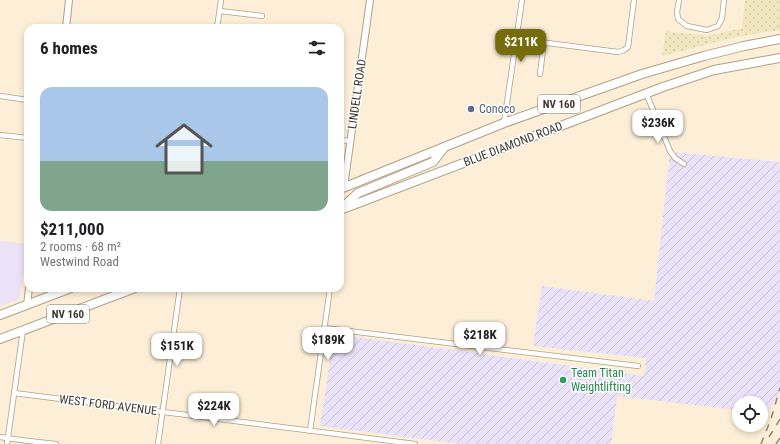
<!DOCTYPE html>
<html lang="en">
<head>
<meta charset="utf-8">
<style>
  body { margin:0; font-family:"Roboto Condensed",sans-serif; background:#f2f2f2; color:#202124; height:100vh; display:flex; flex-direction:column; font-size:15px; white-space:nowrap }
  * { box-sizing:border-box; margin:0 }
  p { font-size:13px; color:#757577 }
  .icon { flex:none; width:22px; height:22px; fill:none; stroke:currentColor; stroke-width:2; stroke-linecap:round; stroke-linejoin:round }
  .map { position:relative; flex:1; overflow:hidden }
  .drawer { position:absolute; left:24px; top:24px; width:320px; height:268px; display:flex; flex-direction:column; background:#fff; border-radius:12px; box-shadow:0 2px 6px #0003 }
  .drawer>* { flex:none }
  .buttons { position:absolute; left:732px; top:396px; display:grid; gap:8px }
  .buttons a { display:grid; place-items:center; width:36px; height:36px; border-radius:50%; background:#fff; box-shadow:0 2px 6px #0003; font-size:20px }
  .price { position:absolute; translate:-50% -34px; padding:0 9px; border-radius:8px; background:#fff; color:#222; font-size:13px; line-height:26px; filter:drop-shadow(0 1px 2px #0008) }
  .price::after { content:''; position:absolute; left:50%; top:24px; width:12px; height:9px; margin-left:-6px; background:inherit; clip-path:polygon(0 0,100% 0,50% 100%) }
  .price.active { background:#756d0b; color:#fff }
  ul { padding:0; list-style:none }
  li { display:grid; align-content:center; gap:8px; height:212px; padding:0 16px }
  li+li { border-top:1px solid #e0e0e0 }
  li span { display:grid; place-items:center; height:124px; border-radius:12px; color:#555 }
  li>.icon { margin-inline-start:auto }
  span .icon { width:72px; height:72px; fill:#fffc; stroke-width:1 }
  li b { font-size:17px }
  h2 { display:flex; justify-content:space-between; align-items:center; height:48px; padding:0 16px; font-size:17px }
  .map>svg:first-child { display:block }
  .commercial { fill:#ebe2f7 }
  .industrial { fill:url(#industrial-furrows) }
  .sand { fill:url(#sand-dots) }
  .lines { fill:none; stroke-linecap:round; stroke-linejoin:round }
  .street-casing { stroke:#b0a084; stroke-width:6 }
  .secondary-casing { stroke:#b0a084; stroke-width:8 }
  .highway-casing { stroke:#b0a084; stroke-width:10 }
  .street { stroke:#fff; stroke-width:4.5 }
  .secondary { stroke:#fff; stroke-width:6 }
  .highway { stroke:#fff; stroke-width:8 }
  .rail { stroke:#908675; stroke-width:1.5; stroke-dasharray:7 7; stroke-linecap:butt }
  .service-dot { fill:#5c6f8a; stroke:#fff; stroke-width:1.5 }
  .leisure-dot { fill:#2e9e5b; stroke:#fff; stroke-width:1.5 }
  .labels { text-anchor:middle; stroke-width:3; stroke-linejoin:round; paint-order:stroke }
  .shield { fill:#fff; stroke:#78746b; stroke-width:1 }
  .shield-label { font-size:11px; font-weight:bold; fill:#3e382c }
  .street-label { font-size:12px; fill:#3e382c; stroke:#fff }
  .service-label { font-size:12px; fill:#4e5e75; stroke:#fff; text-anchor:start }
  .leisure-label { font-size:12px; fill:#27864d; stroke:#fff; text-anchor:start }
</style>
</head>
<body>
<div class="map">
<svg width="780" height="444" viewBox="0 0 780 444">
  <defs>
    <pattern id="industrial-furrows" width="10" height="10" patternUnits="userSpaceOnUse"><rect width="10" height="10" fill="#e9e2f8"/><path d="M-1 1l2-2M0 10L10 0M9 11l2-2" fill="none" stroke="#c9c3d5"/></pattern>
    <pattern id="sand-dots" width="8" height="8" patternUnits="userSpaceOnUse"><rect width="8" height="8" fill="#f0e7c1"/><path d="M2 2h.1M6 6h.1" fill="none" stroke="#cfc7a6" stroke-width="1.8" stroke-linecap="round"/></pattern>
  </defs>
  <rect width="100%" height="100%" fill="#fceed7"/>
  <path class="commercial" d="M0 241 28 244V246L19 299 0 306Z"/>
  <path class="industrial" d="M670 152 780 162V391L767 414 761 413V403H739V410L617 396 611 444H460L320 426 334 334 644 376 646 358 533 346 542 286 654 301Z"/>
  <path class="sand" d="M745 0H780V30L736 37 662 56 666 31 707 36 742 28Z"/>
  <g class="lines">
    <g class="street-casing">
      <g id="street">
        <path d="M679 0 677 12 678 19 687 26 707 30 718 26 722 18 724 0"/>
        <path d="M220 11 262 16"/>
        <path d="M217 28 221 0"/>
        <path d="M516 39 618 52 624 50 628 47 634 0"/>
        <path d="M540 74 544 42"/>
        <path d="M646 93 670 151 675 158 684 164"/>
        <path d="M0 96 28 100"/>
        <path d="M504 123 522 0"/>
        <path d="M0 135 28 138"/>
        <path d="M340 140 351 141"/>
        <path d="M324 328 638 366"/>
        <path d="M14 393 415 444"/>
        <path d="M310 431 330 288"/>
        <path d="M0 437C19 440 37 442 56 444"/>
        <path d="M7 444 23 330"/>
        <path d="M158 444 180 288"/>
      </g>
    </g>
    <g class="secondary-casing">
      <g id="secondary">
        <path d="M66 28 69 0"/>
        <path d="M344 187 370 0"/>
        <path d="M27 305 29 288"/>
      </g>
    </g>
    <g class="highway-casing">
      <g id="highway">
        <path d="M340 189 504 123 642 74 704 56 744 46 780 39"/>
        <path d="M343 207 358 193 433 162 444 148"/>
        <path d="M340 210 663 87 714 70 780 58"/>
        <path d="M0 315 71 288"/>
        <path d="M0 339 135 288"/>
      </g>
    </g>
    <use href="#street" class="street"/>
    <use href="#secondary" class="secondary"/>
    <use href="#highway" class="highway"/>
    <g class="rail">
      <path d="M769 437 780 419"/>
      <path d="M761 444 771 419 780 388"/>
      <path d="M776 444 780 438"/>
    </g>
  </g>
  <circle class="service-dot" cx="471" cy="109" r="4"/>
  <circle class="leisure-dot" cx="563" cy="380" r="4"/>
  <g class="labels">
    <g class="shield">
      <rect x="538" y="95" width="42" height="18" rx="3"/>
      <rect x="47" y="305" width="42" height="18" rx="3"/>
    </g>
    <g class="shield-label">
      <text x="559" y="108">NV 160</text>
      <text x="68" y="318">NV 160</text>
    </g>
    <g class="street-label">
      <text transform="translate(357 94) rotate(-82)" y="4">LINDELL ROAD</text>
      <text transform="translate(513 144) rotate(-21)" y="4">BLUE DIAMOND ROAD</text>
      <text transform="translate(108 405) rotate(7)" y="4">WEST FORD AVENUE</text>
    </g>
    <g class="service-label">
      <text x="479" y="113">Conoco</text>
    </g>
    <g class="leisure-label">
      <text x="571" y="377">Team Titan<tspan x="571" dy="14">Weightlifting</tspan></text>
    </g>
  </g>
</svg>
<div class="buttons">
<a><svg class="icon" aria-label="locate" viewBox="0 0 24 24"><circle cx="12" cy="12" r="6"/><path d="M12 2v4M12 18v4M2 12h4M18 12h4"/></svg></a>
</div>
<b class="price active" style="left:521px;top:63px">$211K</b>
<b class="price" style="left:658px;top:144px">$236K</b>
<b class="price" style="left:480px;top:356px">$218K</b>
<b class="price" style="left:328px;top:361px">$189K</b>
<b class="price" style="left:177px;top:367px">$151K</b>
<b class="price" style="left:214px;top:427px">$224K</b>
<section class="drawer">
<h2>6 homes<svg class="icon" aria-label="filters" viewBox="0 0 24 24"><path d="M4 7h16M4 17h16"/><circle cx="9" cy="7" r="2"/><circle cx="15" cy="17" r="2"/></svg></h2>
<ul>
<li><span style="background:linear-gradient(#a9c7e8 60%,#7fa58c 0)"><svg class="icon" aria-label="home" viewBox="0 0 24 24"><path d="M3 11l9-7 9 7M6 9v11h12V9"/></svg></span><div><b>$211,000</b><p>2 rooms · 68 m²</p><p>Westwind Road</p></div></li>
</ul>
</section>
</div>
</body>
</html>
